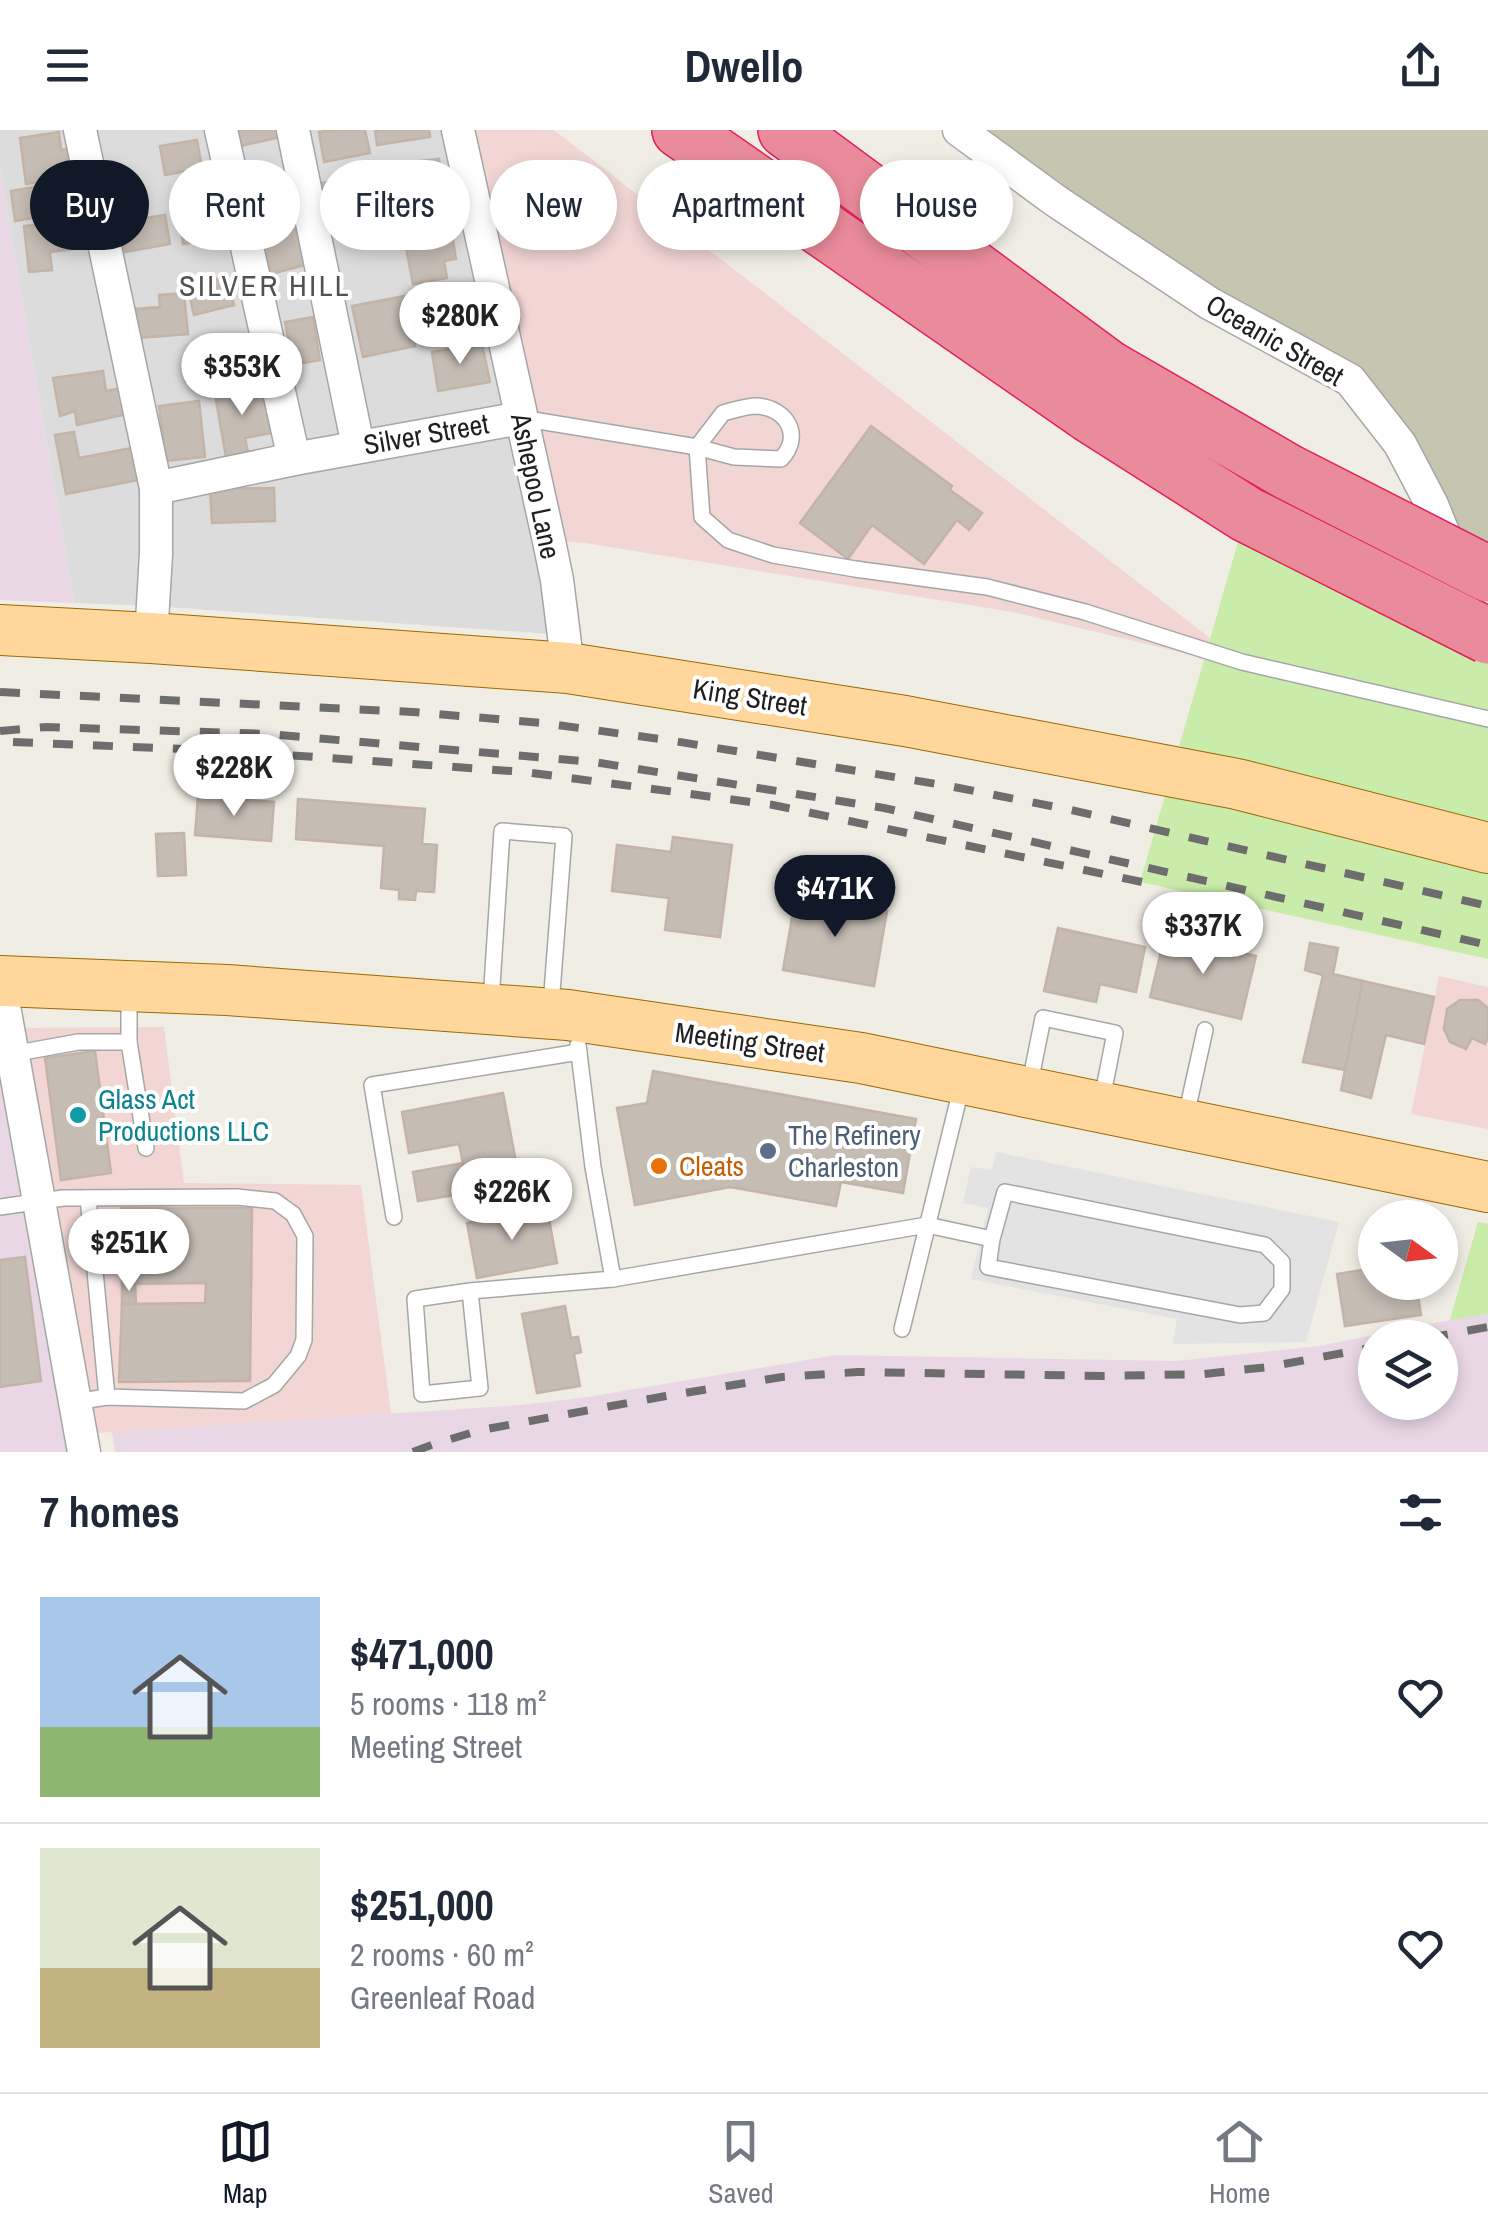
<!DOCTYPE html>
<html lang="en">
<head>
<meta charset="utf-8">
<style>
  body { margin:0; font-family:"Archivo Narrow",sans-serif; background:#f2f2f3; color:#1f2937; height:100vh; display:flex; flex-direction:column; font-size:38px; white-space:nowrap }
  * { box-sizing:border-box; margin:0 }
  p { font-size:32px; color:#747a83 }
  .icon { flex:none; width:55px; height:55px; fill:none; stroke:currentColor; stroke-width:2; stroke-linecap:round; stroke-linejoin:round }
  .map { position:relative; height:1322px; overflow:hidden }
  .details { display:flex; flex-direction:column; background:#fff; flex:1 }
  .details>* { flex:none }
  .banner { position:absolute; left:30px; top:30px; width:1430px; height:90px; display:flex; gap:20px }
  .needle { width:65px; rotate:105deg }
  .fabs { position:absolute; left:1358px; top:1070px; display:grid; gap:20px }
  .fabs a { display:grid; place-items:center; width:100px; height:100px; border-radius:50%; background:#fff; box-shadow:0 5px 15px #0003; font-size:50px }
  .price { position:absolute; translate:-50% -85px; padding:0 22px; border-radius:35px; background:#fff; color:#222; font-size:32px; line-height:65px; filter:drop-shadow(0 2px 5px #0008) }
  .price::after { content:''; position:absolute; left:50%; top:60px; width:30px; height:22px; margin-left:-15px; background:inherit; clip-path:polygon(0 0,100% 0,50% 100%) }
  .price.active { background:#111827; color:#fff }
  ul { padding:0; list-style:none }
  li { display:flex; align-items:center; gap:30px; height:250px; padding:0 40px }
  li+li { border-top:2px solid #e0e1e3 }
  li span { display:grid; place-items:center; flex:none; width:280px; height:200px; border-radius:0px; color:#555 }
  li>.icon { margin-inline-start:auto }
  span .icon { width:120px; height:120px; fill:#fffc; stroke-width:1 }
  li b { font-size:42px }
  h2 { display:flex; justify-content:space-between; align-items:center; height:120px; padding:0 40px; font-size:42px }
  .chip { padding:0 35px; border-radius:45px; background:#fff; box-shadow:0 5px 15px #0003; font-size:35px; line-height:90px }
  .chip.active { background:#111827; color:#fff }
  header { display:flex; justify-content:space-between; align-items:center; height:130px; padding:0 40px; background:#fff; font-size:45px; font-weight:700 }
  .tabs { display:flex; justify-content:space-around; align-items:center; height:140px; border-top:2px solid #e0e1e3; background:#fff; font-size:28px; color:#747a83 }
  .tabs a { display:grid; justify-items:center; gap:5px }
  .tabs .active { color:#111827 }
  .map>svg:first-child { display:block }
  .residential { fill:#dddcdc }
  .commercial { fill:#f1d6d4 }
  .industrial { fill:#ead7e6; fill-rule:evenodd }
  .construction { fill:#c5c5b0 }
  .grass { fill:#c9ecaa }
  .parking { fill:#e3e3e3 }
  .building { fill:#c5bcb4; stroke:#c3b4a7; stroke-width:2.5 }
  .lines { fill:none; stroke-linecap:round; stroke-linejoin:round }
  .service-casing { stroke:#a6a6a6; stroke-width:18 }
  .minor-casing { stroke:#a6a6a6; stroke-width:35 }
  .primary-casing { stroke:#9a6a00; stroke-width:52 }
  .motorway-casing { stroke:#e1205e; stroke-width:58 }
  .service { stroke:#fff; stroke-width:15 }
  .minor { stroke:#fff; stroke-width:32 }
  .primary { stroke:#ffd69c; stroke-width:50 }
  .motorway { stroke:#ea8b9b; stroke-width:55 }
  .rail { stroke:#6d6d6d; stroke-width:8; stroke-dasharray:20 20; stroke-linecap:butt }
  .motorway-bridge-casing { stroke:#e1205e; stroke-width:58; stroke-linecap:butt }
  .motorway-bridge { stroke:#ea8b9b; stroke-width:55 }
  .culture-dot { fill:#0f9aa8; stroke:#fff; stroke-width:4 }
  .service-dot { fill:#5c6f8a; stroke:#fff; stroke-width:4 }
  .food-dot { fill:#e8710a; stroke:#fff; stroke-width:4 }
  .labels { text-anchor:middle; stroke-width:8; stroke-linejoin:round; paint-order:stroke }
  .street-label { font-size:28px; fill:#1f1f1f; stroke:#fff }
  .culture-label { font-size:28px; fill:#0d838f; stroke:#fff; text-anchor:start }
  .service-label { font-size:28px; fill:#4e5e75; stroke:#fff; text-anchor:start }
  .food-label { font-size:28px; fill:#c56008; stroke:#fff; text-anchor:start }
  .neighbourhood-label { font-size:30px; letter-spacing:2.5px; fill:#525252; stroke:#fff }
</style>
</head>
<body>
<header><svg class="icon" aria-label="menu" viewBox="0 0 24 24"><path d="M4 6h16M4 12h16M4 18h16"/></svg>Dwello<svg class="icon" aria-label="share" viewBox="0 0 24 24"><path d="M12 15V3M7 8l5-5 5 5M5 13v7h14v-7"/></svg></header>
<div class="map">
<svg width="1488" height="1322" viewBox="0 0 1488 1322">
  <rect width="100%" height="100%" fill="#f0ede5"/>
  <path class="residential" d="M0 0H458L564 505 153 476 74 473 0 38Z"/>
  <g class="commercial">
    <path d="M456 0H554L1210 508 1205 528 1013 482 585 413 549 411Z"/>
    <path d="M1439 846 1488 857V999L1411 984Z"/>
    <path d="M164 897 184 1053 361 1055 391 1284 80 1304 8 898Z"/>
  </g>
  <g class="industrial">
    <path d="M0 38 74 473 0 470Z"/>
    <path d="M0 898 84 1322H0Z"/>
    <path d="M1478 1092 1488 1094V1322H115L112 1302 521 1275 588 1267 836 1225 1176 1231 1319 1216 1450 1190ZM1375 1208H1440V1272H1375Z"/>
  </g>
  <path class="construction" d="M961 0H1488V444L1350 250Z"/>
  <g class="grass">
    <path d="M1246 384 1488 506V829L1140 752Z"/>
    <path d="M1478 1092 1488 1094V1184L1450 1190Z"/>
  </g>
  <path class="parking" d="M996 1022 1339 1092 1306 1212 1173 1214 1177 1189 971 1149 988 1078 963 1073 971 1037 992 1040Z"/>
  <g class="building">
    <path d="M237 0H278L280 7 241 16Z"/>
    <path d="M330 0H365L370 23 324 32 319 2Z"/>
    <path d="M375 0H429L430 7 377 15Z"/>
    <path d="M59 2 61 20 74 18 78 47 26 54 20 8Z"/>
    <path d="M197 10 202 38 165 45 160 16Z"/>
    <path d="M439 29 443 61 416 64 418 82 390 86 384 35Z"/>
    <path d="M373 44 379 79 328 89 322 53Z"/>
    <path d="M75 50 81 80 15 91 11 61Z"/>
    <path d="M291 54 299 91 258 99 250 63Z"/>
    <path d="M216 72 221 108 183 114 178 77Z"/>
    <path d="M165 85 170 114 125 122 119 92Z"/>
    <path d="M71 91 74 119 50 122 52 140 29 142 24 96Z"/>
    <path d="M299 98 309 134 271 144 261 108Z"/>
    <path d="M451 98 456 129 444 131 447 148 413 154 404 107Z"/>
    <path d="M227 147 234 175 194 185 187 156Z"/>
    <path d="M467 154 472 183 422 192 417 163Z"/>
    <path d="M184 163 188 204 139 208 136 179 160 177 159 165Z"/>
    <path d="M404 166 415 216 363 227 352 176Z"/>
    <path d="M313 187 320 230 293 235 285 192Z"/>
    <path d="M482 214 490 252 438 261 432 222Z"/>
    <path d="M103 241 106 261 128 257 132 283 77 295 75 281 60 286 53 248Z"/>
    <path d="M263 256 271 303 245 308 248 323 226 327 215 265Z"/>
    <path d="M199 271 205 327 166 331 159 276Z"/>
    <path d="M871 296 952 356 950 360 982 383 969 400 957 390 924 434 872 395 848 429 800 393Z"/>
    <path d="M74 302 79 328 137 317 143 349 66 364 55 305Z"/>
    <path d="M274 358 275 391 212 393 210 359Z"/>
    <path d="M198 666 274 672 271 711 195 705Z"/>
    <path d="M298 669 425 679 422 714 437 715 434 762 416 761 415 770 399 769V760L381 758 384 716 296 709Z"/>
    <path d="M184 703 186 745 158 746 156 704Z"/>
    <path d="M673 707 732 715 720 807 665 800 669 768 612 761 617 715 671 722Z"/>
    <path d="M796 765 887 781 874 856 783 840Z"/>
    <path d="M1058 798 1145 817 1136 862 1100 854 1096 872 1044 861Z"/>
    <path d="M1165 805 1256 826 1241 889 1150 867Z"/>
    <path d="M1310 813 1338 818 1333 844 1363 851 1345 940 1303 932 1323 845 1305 840Z"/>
    <path d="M1363 851 1434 867 1424 914 1386 905 1371 968 1341 960Z"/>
    <path d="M1460 870H1478L1488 878V908L1485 914 1472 908 1466 919 1450 912 1444 899 1447 879Z"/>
    <path d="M95 921 111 1043 61 1050 45 928Z"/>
    <path d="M653 941 916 989 903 1063 841 1052 836 1076 730 1057 635 1075 617 978 647 973Z"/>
    <path d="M503 963 522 1064 480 1071 479 1061 418 1071 413 1042 463 1033 459 1014 409 1023 402 982Z"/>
    <path d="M121 1078H252L250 1251 119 1252 122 1174 205 1173 206 1153 122 1154Z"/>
    <path d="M547 1078 557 1133 477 1148 467 1093Z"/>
    <path d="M25 1127 41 1251 0 1257V1130Z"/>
    <path d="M1375 1138V1152H1416L1421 1185 1345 1196 1337 1144Z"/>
    <path d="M122 1154H135L136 1174H122Z"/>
    <path d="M565 1176 571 1208 578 1207 581 1222 574 1224 580 1256 537 1263 522 1184Z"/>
  </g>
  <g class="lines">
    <g class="service-casing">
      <g id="service">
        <path d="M521 288 697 317 734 327 781 329C803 306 787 278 757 276 746 276 734 280 723 283L697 317 702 387 728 410 773 425 855 439 987 457 1085 482 1242 532 1488 589"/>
        <path d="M491 871 502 701 564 706 551 875"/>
        <path d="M129 912 146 1018"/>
        <path d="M578 915 593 1037 613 1149"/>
        <path d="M12 924 78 912H129V864"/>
        <path d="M1029 958 1043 888 1115 903 1102 969"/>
        <path d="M1186 986 1205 900"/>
        <path d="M88 1068 107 1267"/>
        <path d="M0 1077 63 1068 237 1067 275 1071 293 1084 305 1106 304 1210 298 1226 274 1255 244 1271 107 1267 75 1272"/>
        <path d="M394 1087 372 955 579 922"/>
        <path d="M470 1161 480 1258 422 1264 415 1169 470 1161 613 1149 927 1095 992 1109 1005 1062 1265 1115 1282 1132V1159L1264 1183 1240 1185 988 1137 992 1109"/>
        <path d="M902 1199 962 955"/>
      </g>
    </g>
    <g class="minor-casing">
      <g id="minor">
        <path d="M80 0 156 358V424L151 508"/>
        <path d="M221 0 294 329"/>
        <path d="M293 0 358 316"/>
        <path d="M458 0 549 411 557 450 568 538"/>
        <path d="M959 0 1056 71 1209 173 1350 250 1400 314 1432 375 1453 427"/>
        <path d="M156 358 294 329 521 288"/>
        <path d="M0 854 84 1322"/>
      </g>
    </g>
    <g class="primary-casing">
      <g id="primary">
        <path d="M0 500 151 508 568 538 905 591 1237 654 1488 718"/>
        <path d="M0 851 227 860 568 885 861 928 1488 1057"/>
      </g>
    </g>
    <g class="motorway-casing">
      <g id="motorway">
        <path d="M680 0 1089 284"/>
        <path d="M786 0 1108 238"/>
      </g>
    </g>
    <use href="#service" class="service"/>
    <use href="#minor" class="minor"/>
    <use href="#primary" class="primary"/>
    <use href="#motorway" class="motorway"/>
    <g class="rail">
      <path d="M0 562 413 582 543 593 674 611 949 656 1071 680 1488 776"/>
      <path d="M0 601 47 597 268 604 594 632 884 678 1488 815"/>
      <path d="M13 612 231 621 525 642 773 675 1161 756"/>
      <path d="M1428 1208 1488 1197"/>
      <path d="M413 1322 434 1314 481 1300 666 1266 782 1247 858 1242 1104 1246 1204 1244 1268 1237 1375 1217"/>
    </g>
    <g class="motorway-bridge-casing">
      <g id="motorway-bridge">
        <path d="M1108 238 1288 342 1488 444"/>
        <path d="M1089 284 1246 384 1488 506"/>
      </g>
    </g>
    <use href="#motorway-bridge" class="motorway-bridge"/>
  </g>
  <circle class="culture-dot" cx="78" cy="985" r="10"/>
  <circle class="service-dot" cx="768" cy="1021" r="10"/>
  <circle class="food-dot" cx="659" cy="1036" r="10"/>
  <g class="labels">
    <g class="street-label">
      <text transform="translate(1275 210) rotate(30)" y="10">Oceanic Street</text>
      <text transform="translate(426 304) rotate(-10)" y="10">Silver Street</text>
      <text transform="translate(536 356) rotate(78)" y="10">Ashepoo Lane</text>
      <text transform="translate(750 567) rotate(9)" y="10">King Street</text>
      <text transform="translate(750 912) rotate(8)" y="10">Meeting Street</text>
    </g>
    <g class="culture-label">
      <text x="98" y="979">Glass Act<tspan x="98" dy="32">Productions LLC</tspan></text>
    </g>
    <g class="service-label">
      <text x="788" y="1015">The Refinery<tspan x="788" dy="32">Charleston</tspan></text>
    </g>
    <g class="food-label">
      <text x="679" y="1046">Cleats</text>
    </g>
    <g class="neighbourhood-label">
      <text x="265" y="166">SILVER HILL</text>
    </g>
  </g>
</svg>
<div class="fabs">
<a><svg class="needle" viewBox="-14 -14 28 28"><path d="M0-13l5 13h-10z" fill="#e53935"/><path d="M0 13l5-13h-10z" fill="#747a83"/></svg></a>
<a><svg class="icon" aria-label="layers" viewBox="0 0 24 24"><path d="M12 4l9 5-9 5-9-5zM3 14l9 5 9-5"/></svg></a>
</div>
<b class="price" style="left:460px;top:237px">$280K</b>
<b class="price" style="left:242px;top:288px">$353K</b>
<b class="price" style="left:234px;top:689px">$228K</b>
<b class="price active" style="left:835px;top:810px">$471K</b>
<b class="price" style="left:1203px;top:847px">$337K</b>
<b class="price" style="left:512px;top:1113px">$226K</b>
<b class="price" style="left:129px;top:1164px">$251K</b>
<div class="banner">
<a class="chip active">Buy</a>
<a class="chip">Rent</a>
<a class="chip">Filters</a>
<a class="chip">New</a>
<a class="chip">Apartment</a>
<a class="chip">House</a>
</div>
</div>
<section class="details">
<h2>7 homes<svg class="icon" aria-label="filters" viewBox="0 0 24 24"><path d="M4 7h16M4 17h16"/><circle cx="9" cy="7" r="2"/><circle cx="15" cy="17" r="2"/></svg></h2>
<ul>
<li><span style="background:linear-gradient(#a9c7e8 65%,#8fb573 0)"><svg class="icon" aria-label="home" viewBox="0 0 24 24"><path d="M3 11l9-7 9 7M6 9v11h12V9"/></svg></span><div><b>$471,000</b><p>5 rooms · 118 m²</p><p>Meeting Street</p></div><svg class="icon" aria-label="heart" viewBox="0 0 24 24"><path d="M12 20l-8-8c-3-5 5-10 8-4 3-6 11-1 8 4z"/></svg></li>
<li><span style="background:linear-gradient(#dfe7d0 60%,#c2b280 0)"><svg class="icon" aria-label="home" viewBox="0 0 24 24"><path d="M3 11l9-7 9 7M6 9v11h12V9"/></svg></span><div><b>$251,000</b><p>2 rooms · 60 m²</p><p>Greenleaf Road</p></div><svg class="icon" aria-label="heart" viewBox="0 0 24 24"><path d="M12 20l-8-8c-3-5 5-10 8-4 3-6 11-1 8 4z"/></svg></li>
</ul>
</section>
<nav class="tabs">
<a class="active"><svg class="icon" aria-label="map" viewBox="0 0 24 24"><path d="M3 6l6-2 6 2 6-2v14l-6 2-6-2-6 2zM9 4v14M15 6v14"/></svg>Map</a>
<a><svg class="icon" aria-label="saved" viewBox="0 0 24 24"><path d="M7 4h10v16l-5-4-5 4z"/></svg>Saved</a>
<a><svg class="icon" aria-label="home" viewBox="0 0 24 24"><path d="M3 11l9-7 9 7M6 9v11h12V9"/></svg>Home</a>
</nav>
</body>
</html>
